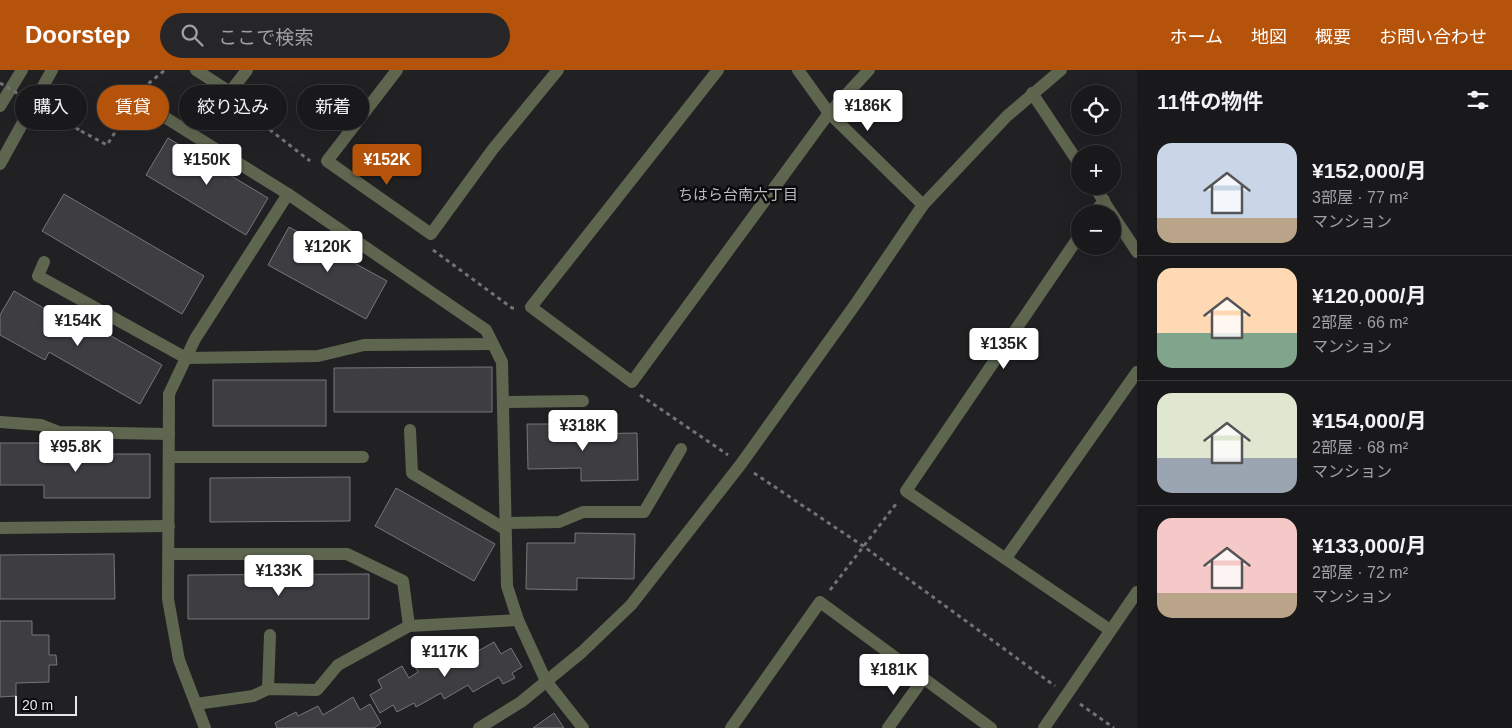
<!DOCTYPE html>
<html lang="ja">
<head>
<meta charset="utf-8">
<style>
  body { margin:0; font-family:Helvetica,"Noto Sans JP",sans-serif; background:#262527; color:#f1f3f6; height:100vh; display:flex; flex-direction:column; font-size:19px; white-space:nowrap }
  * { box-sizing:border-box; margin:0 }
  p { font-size:16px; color:#9fa0a2 }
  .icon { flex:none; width:28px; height:28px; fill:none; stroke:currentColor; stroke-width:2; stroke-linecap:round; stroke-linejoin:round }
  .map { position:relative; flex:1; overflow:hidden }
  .panel { display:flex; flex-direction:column; background:#19181a; width:375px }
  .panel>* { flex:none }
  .top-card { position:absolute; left:15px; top:15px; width:475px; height:45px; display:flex; gap:10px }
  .buttons { position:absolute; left:1071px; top:15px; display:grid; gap:10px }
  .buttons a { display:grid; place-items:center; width:50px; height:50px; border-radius:50%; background:#19181a; box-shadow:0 5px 20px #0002,0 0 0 1px #373739; font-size:25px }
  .scale { position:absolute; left:15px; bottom:12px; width:62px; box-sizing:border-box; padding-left:5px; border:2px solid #e6e6e8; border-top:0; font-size:14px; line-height:18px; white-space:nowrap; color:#e6e6e8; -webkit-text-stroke:4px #0b0a0c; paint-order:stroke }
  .price { position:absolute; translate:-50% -42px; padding:0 11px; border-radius:5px; background:#fff; color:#222; font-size:16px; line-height:32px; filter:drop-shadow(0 1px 2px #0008) }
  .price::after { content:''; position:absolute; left:50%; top:30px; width:15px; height:11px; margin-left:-8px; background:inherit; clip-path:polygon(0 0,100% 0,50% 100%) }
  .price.current { background:#b45309; color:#fff }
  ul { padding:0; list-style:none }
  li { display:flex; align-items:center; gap:15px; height:125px; padding:0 20px }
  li+li { border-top:1px solid #373739 }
  li span { display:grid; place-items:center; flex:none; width:140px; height:100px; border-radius:15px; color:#555 }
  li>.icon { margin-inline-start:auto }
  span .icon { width:60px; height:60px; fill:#fffc; stroke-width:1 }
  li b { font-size:21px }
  h2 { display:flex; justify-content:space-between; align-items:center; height:60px; padding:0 20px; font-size:21px }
  .pill { padding:0 18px; border-radius:22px; background:#19181a; box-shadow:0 5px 20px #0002,0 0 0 1px #373739; font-size:18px; line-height:45px }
  .pill.current { background:#b45309; color:#fff }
  header { display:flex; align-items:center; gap:30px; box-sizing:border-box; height:70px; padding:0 25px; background:#b45309; color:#fff }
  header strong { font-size:24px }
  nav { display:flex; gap:28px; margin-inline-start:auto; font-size:18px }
  .search { width:350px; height:45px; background:#262527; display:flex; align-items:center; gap:12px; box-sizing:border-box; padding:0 18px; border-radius:28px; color:#9fa0a2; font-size:19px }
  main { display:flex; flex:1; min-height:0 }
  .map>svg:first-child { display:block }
  .building { fill:#3e3d41; stroke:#77777a }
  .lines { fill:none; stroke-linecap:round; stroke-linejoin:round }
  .path { stroke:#737375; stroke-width:3; stroke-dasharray:4 4; stroke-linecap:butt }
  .minor { stroke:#5e6650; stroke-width:12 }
  .path-bridge { stroke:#737375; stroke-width:3; stroke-dasharray:4 4; stroke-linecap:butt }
  .labels { text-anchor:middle; stroke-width:5; stroke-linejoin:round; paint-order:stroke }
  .neighbourhood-label { font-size:15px; fill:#bebec2; stroke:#0b0a0c }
</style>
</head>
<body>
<header>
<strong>Doorstep</strong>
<div class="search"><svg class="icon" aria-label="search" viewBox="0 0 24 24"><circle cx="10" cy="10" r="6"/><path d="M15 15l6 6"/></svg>ここで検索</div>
<nav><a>ホーム</a><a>地図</a><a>概要</a><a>お問い合わせ</a></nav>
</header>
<main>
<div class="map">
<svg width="1137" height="658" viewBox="0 0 1137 658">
  <rect width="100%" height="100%" fill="#212023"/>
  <g class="building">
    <path d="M168 68 268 128 246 165 146 105Z"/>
    <path d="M64 124 204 206 182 244 42 161Z"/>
    <path d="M289 157 387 211 366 249 268 195Z"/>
    <path d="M14 221 66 251 71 243 162 295 140 334 49 282 45 290 0 265V245Z"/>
    <path d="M492 297V342H334V298Z"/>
    <rect x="213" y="310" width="113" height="46"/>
    <path d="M527 354H580L581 364 637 363 638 410 581 411V398L528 399Z"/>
    <path d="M0 373H46V384H150V428H44V415H0Z"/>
    <path d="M350 407V451L210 452V408Z"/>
    <path d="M396 418 495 474 474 511 375 456Z"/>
    <path d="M575 463 635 464 634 509 577 508V520L526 519 527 473H575Z"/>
    <path d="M114 484 115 529H0V485Z"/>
    <path d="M369 504V549H188V505Z"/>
    <path d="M0 551H32V565H49V585H56L57 595H49V612L16 613V626L0 627Z"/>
    <path d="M494 572 501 584 511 578 522 597 512 603 515 608 503 614 499 607 473 622 468 615 444 629 441 623 416 637 414 633 397 642 393 635 380 643 370 625 382 618 378 610 402 596 409 608 418 602 416 598 436 586 439 591 459 580 464 589Z"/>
    <path d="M353 627 360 640 370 634 381 653 374 658H277L275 653 296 642 298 646 318 636 323 645Z"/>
    <path d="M554 643 564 658H533Z"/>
  </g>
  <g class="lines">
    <g class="path">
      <path d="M238 35 310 91"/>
      <path d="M81 61 107 75 143 18 165 0"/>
      <path d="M433 180 512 238H515"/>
      <path d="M640 325 728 385"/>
      <path d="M754 403 863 476 1055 616"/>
      <path d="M830 520 896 434"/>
      <path d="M1080 634 1114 658"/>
    </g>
    <g class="minor">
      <path d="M196 0 230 22 247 0"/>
      <path d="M397 0 327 91 431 164 493 79 558 0"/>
      <path d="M718 0 531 237 632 312 829 43 869 0"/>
      <path d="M798 0 829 43 923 135"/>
      <path d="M1032 23 1080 95"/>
      <path d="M0 36 22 0"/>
      <path d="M158 43 288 124 486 260 502 292 507 516 518 550 546 611 583 658"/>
      <path d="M0 94 52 0"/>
      <path d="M1094 116 1112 144"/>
      <path d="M1094 144 1104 130"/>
      <path d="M1112 144 1137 182"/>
      <path d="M1080 165 906 421 1110 560"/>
      <path d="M44 192 38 206 186 288 318 286 364 275 493 274"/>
      <path d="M503 332 583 331"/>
      <path d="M0 352 41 355 59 362 169 364"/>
      <path d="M410 360 412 403 505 459"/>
      <path d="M169 387H363"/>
      <path d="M505 453 559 452 583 442H644L681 379"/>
      <path d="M0 458 169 456"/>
      <path d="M169 484H347L403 511 409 556"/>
      <path d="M1006 488 1137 302"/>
      <path d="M268 619 270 565"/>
      <path d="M196 634 253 626 268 619 317 620 338 595 409 556 518 550"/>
      <path d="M205 658 179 590 168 529 169 324 195 269 288 124"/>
      <path d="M479 658 521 632 582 582 631 535 741 394 857 232 923 135 1007 46 1061 0"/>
      <path d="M731 658 820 532 991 658"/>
      <path d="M888 658 923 609"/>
      <path d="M1044 658 1137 522"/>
    </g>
    <path class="path-bridge" d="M0 13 81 61"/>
  </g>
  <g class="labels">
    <g class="neighbourhood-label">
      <text x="738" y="130">ちはら台南六丁目</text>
    </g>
  </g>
</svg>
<div class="buttons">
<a><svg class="icon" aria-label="locate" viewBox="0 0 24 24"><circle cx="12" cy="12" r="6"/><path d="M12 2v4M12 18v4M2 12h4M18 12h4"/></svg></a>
<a>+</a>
<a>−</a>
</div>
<div class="scale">20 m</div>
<b class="price" style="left:868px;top:62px">¥186K</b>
<b class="price" style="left:207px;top:116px">¥150K</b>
<b class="price current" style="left:387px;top:116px">¥152K</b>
<b class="price" style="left:328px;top:203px">¥120K</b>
<b class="price" style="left:78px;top:277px">¥154K</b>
<b class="price" style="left:1004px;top:300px">¥135K</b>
<b class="price" style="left:583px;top:382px">¥318K</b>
<b class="price" style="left:76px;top:403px">¥95.8K</b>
<b class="price" style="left:279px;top:527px">¥133K</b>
<b class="price" style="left:445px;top:608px">¥117K</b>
<b class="price" style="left:894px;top:626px">¥181K</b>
<div class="top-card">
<a class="pill">購入</a>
<a class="pill current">賃貸</a>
<a class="pill">絞り込み</a>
<a class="pill">新着</a>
</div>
</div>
<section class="panel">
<h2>11件の物件<svg class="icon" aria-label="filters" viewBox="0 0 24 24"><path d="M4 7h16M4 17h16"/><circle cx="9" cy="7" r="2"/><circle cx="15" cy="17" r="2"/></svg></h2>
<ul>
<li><span style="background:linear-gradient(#c9d6e8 75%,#b9a48a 0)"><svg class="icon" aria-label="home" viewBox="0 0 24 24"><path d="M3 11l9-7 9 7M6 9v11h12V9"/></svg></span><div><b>¥152,000/月</b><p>3部屋 · 77 m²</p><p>マンション</p></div></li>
<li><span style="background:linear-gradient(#ffd9b3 65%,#7fa58c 0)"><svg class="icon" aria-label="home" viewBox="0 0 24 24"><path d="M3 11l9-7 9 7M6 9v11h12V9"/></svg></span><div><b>¥120,000/月</b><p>2部屋 · 66 m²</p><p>マンション</p></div></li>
<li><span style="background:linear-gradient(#dfe7d0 65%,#9aa5b1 0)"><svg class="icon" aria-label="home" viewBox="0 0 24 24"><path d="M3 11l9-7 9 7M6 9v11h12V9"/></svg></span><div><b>¥154,000/月</b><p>2部屋 · 68 m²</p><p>マンション</p></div></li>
<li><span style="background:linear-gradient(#f6c9c9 75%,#b9a48a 0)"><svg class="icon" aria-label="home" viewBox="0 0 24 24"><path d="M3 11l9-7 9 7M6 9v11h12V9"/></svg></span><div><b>¥133,000/月</b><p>2部屋 · 72 m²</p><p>マンション</p></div></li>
</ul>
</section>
</main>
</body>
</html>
